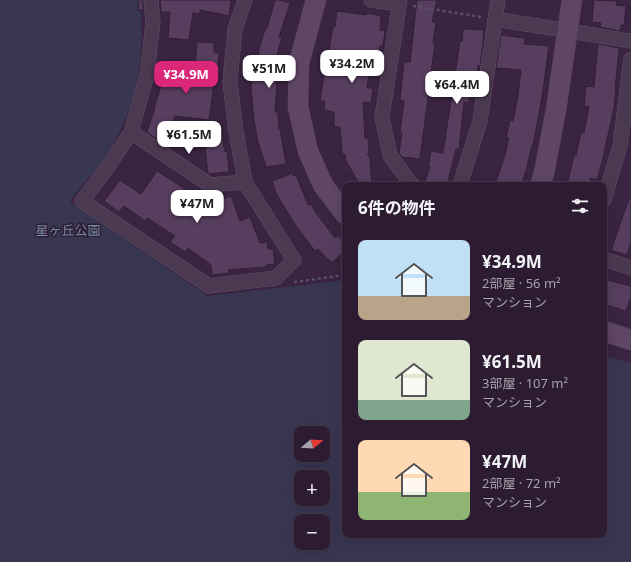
<!DOCTYPE html>
<html lang="ja">
<head>
<meta charset="utf-8">
<style>
  body { margin:0; font-family:"Noto Sans","Noto Sans JP",sans-serif; background:#38283d; color:#f1f3f6; height:100vh; display:flex; flex-direction:column; font-size:15px; white-space:nowrap }
  * { box-sizing:border-box; margin:0 }
  p { font-size:13px; color:#a6a1ab }
  .icon { flex:none; width:22px; height:22px; fill:none; stroke:currentColor; stroke-width:2; stroke-linecap:round; stroke-linejoin:round }
  .map { position:relative; flex:1; overflow:hidden }
  .sheet { position:absolute; left:342px; top:182px; width:265px; height:356px; display:flex; flex-direction:column; background:#2c1b31; border-radius:8px; box-shadow:0 4px 16px #0002,0 0 0 1px #48394d }
  .sheet>* { flex:none }
  .needle { width:26px; rotate:72deg }
  .controls { position:absolute; left:294px; top:426px; display:grid; gap:8px }
  .controls a { display:grid; place-items:center; width:36px; height:36px; border-radius:8px; background:#2c1b31; box-shadow:0 4px 16px #0002,0 0 0 1px #48394d; font-size:20px }
  .price { position:absolute; translate:-50% -34px; padding:0 9px; border-radius:8px; background:#fff; color:#222; font-size:13px; line-height:26px; filter:drop-shadow(0 1px 2px #0008) }
  .price::after { content:''; position:absolute; left:50%; top:24px; width:12px; height:9px; margin-left:-6px; background:inherit; clip-path:polygon(0 0,100% 0,50% 100%) }
  .price.active { background:#db2777; color:#fff }
  ul { padding:0; list-style:none }
  li { display:flex; align-items:center; gap:12px; height:100px; padding:0 16px }
  li span { display:grid; place-items:center; flex:none; width:112px; height:80px; border-radius:8px; color:#555 }
  li>.icon { margin-inline-start:auto }
  span .icon { width:48px; height:48px; fill:#fffc; stroke-width:1 }
  li b { font-size:17px }
  h2 { display:flex; justify-content:space-between; align-items:center; height:48px; padding:0 16px; font-size:17px }
  .map>svg:first-child { display:block }
  .green { fill:#383651; fill-rule:evenodd }
  .building { fill:#573e5f; stroke:#321f38 }
  .lines { fill:none; stroke-linecap:round; stroke-linejoin:round }
  .street-casing { stroke:#635068; stroke-width:15 }
  .secondary-casing { stroke:#513f57; stroke-width:21 }
  .path { stroke:#58506a; stroke-width:2.5; stroke-dasharray:3 3; stroke-linecap:butt }
  .street { stroke:#4b3851; stroke-width:14 }
  .secondary { stroke:#5e4664; stroke-width:20 }
  .labels { text-anchor:middle; stroke-width:3; stroke-linejoin:round; paint-order:stroke }
  .park-label { font-size:13px; fill:#728ea2; stroke:#301d36 }
</style>
</head>
<body>
<div class="map">
<svg width="631" height="562" viewBox="0 0 631 562">
  <rect width="100%" height="100%" fill="#3a2441"/>
  <path class="green" d="M0 0H140C146 61 136 113 101 164 91 177 78 188 70 202L208 296 345 280V535H604V356L631 363V562H0ZM301 433H323V455H301ZM301 477H323V499H301ZM301 521H323V543H301Z"/>
  <g class="building">
    <path d="M139 0H143V10H138Z"/>
    <path d="M160 0H231L229 16 200 10V14L193 13 189 40 168 38 170 12H161Z"/>
    <path d="M275 0H280L290 3 279 37 282 38 277 54 279 55 275 79H277L275 112H278L279 129H280L286 164 266 167 258 142 254 120 251 88 252 78H254L260 45 266 27 267 28Z"/>
    <path d="M417 0H437L432 22 436 23 433 43H435L420 159 402 157 399 153 402 133 400 132 404 101 400 100 404 62H410Z"/>
    <path d="M594 0 617 1 616 5 626 6 624 25H621L620 31 600 27 601 23 592 22Z"/>
    <path d="M337 11 366 15 367 13 381 16 380 30 385 31 383 46H380L377 62H371L367 88H373L371 103 363 102 365 139 368 138 369 154H367L370 158 372 185H360L346 161 345 154H342L340 127H334V112L324 110 325 101H320L328 51H329L333 26 335 27Z"/>
    <path d="M463 29 484 30 483 33H484L480 66H478L476 82H472L471 98H469V103L464 102 459 149H456L447 185H424L430 166H428L431 151 443 153 460 41H462Z"/>
    <path d="M501 35 525 38 524 44 549 46 542 97 533 146 532 145 526 171 521 185H495L505 155 509 138H506L510 120 513 121 518 95 521 70 496 68Z"/>
    <path d="M197 42 214 43V52L219 53 218 65H214L213 91 209 120 175 116 165 145 147 132 155 108H154L163 80 190 86 191 68H195Z"/>
    <path d="M598 44 619 48 615 90H616L614 108 602 162 597 180 591 178 588 185H567L574 155 576 156 581 132 584 133 589 107 584 106 586 86 594 87Z"/>
    <path d="M220 126 225 152 227 151 229 172 209 174H208L203 129Z"/>
    <path d="M157 171 212 206V203L231 196 240 221 250 217 260 243 267 242 268 249H273L275 264 266 265V267L228 270 229 273 212 275 211 265 188 248 185 252 170 242 175 236 147 218 145 221 124 206 119 212 104 201 120 180 141 194Z"/>
    <path d="M293 173V176L296 175 308 205 311 204 316 213 335 238 338 236 345 243V250L332 263 318 249 315 251 296 226 277 195 272 181Z"/>
    <path d="M629 199H631V243L627 255 611 250Z"/>
    <path d="M604 279 631 286V297L626 311 604 304Z"/>
  </g>
  <g class="lines">
    <g class="street-casing">
      <g id="street">
        <path d="M151 0 153 22 147 75 131 132 108 167 82 201 209 286 276 278 294 260 245 182 236 131 230 82 235 29 245 0"/>
        <path d="M371 0 399 4"/>
        <path d="M400 0 382 117 390 155 408 180 413 185"/>
        <path d="M495 19 631 41"/>
        <path d="M131 132 210 185 245 182"/>
        <path d="M460 185 480 121 498 0"/>
        <path d="M604 200 620 146 631 59"/>
        <path d="M604 259 631 268"/>
      </g>
    </g>
    <g class="secondary-casing">
      <g id="secondary">
        <path d="M316 0 299 63 298 107 308 151 323 185 345 214"/>
        <path d="M540 185 544 173 556 110 572 0"/>
        <path d="M604 331 631 340"/>
      </g>
    </g>
    <g class="path">
      <path d="M413 6 481 17"/>
      <path d="M294 282 345 275"/>
    </g>
    <use href="#street" class="street"/>
    <use href="#secondary" class="secondary"/>
  </g>
  <g class="labels">
    <g class="park-label">
      <text x="68" y="235">星ヶ丘公園</text>
    </g>
  </g>
</svg>
<div class="controls">
<a><svg class="needle" viewBox="-14 -14 28 28"><path d="M0-13l5 13h-10z" fill="#e53935"/><path d="M0 13l5-13h-10z" fill="#a6a1ab"/></svg></a>
<a>+</a>
<a>−</a>
</div>
<b class="price" style="left:352px;top:84px">¥34.2M</b>
<b class="price" style="left:269px;top:89px">¥51M</b>
<b class="price active" style="left:186px;top:95px">¥34.9M</b>
<b class="price" style="left:457px;top:105px">¥64.4M</b>
<b class="price" style="left:189px;top:155px">¥61.5M</b>
<b class="price" style="left:197px;top:224px">¥47M</b>
<section class="sheet">
<h2>6件の物件<svg class="icon" aria-label="filters" viewBox="0 0 24 24"><path d="M4 7h16M4 17h16"/><circle cx="9" cy="7" r="2"/><circle cx="15" cy="17" r="2"/></svg></h2>
<ul>
<li><span style="background:linear-gradient(#bfe0f5 70%,#b9a48a 0)"><svg class="icon" aria-label="home" viewBox="0 0 24 24"><path d="M3 11l9-7 9 7M6 9v11h12V9"/></svg></span><div><b>¥34.9M</b><p>2部屋 · 56 m²</p><p>マンション</p></div></li>
<li><span style="background:linear-gradient(#dfe7d0 75%,#7fa58c 0)"><svg class="icon" aria-label="home" viewBox="0 0 24 24"><path d="M3 11l9-7 9 7M6 9v11h12V9"/></svg></span><div><b>¥61.5M</b><p>3部屋 · 107 m²</p><p>マンション</p></div></li>
<li><span style="background:linear-gradient(#ffd9b3 65%,#8fb573 0)"><svg class="icon" aria-label="home" viewBox="0 0 24 24"><path d="M3 11l9-7 9 7M6 9v11h12V9"/></svg></span><div><b>¥47M</b><p>2部屋 · 72 m²</p><p>マンション</p></div></li>
</ul>
</section>
</div>
</body>
</html>
